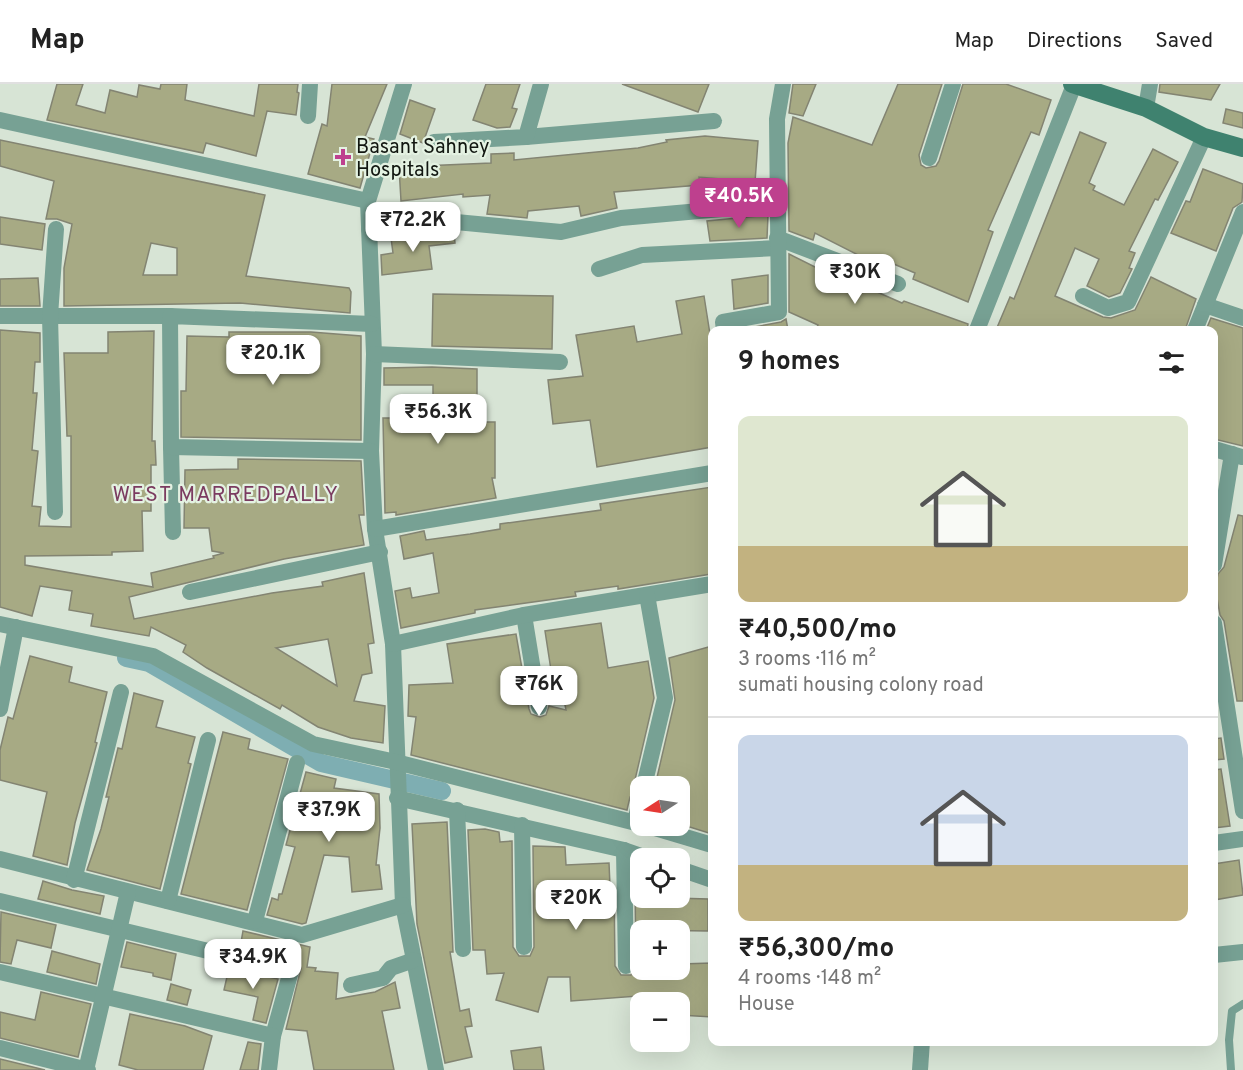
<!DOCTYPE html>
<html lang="en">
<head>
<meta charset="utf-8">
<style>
  body { margin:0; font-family:Overpass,sans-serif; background:#f2f2f2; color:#222; height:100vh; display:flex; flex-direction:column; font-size:22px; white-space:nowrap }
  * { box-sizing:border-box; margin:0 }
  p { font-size:20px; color:#767676 }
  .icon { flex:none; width:33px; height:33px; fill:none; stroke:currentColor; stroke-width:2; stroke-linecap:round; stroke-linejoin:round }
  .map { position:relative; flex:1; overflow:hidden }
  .panel { position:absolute; left:708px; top:242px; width:510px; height:720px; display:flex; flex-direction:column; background:#fff; border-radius:12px; box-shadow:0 6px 24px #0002 }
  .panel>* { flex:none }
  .needle { width:39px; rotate:258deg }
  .tools { position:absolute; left:630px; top:692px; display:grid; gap:12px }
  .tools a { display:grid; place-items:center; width:60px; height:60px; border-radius:12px; background:#fff; box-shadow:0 6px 24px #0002; font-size:30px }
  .price { position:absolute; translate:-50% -51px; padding:0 14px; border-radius:12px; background:#fff; color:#222; font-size:20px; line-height:39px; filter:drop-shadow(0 2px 3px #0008) }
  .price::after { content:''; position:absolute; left:50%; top:36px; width:18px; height:14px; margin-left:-9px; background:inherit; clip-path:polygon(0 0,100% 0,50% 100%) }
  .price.selected { background:#be408e; color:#fff }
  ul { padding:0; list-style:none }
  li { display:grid; align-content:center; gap:12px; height:318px; padding:0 30px }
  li+li { border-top:2px solid #e0e0e0 }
  li span { display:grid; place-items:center; height:186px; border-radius:12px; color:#555 }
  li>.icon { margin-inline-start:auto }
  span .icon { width:108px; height:108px; fill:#fffc; stroke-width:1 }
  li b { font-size:26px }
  h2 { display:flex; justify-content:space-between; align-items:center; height:72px; padding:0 30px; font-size:26px }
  header { display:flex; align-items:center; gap:36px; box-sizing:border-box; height:84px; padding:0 30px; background:#fff; border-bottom:2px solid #e0e0e0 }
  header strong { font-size:28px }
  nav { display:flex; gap:33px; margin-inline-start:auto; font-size:21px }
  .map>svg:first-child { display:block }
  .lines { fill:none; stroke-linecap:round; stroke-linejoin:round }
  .canal { stroke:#7eaeb2; stroke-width:18 }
  .building { fill:#a7aa84; stroke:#838472; stroke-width:1.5; fill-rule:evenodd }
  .lane { stroke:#77a194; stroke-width:8 }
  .street { stroke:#77a194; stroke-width:16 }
  .secondary { stroke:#3f826f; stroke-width:18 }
  .poi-dot { fill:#be408e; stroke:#e4f2e2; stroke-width:2 }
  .labels { text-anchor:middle; stroke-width:4.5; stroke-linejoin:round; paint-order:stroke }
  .poi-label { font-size:20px; fill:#111610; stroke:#e4f2e2; text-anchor:start }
  .neighbourhood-label { font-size:21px; letter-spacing:1.5px; fill:#7b3b60; stroke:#e4f2e2 }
</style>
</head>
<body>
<header>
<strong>Map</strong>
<nav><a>Map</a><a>Directions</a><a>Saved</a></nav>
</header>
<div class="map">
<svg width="1243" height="986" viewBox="0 0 1243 986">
  <rect width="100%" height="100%" fill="#d7e4d5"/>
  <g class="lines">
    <path class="canal" d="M126 574 149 579 321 679 442 707"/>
  </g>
  <g class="building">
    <path d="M57 0H83L76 21 105 29 110 6 137 13 139 1 160 5 161 0H187L185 16 254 32 259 0H298L297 8 299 9 296 31 267 27 256 72 206 59 203 69 47 36Z"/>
    <path d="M332 0H387L365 53 374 55 360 104 308 90 322 40 327 42Z"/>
    <path d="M486 0H520L512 24 517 25 510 43 497 44 473 36Z"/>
    <path d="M622 0H709L698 28Z"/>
    <path d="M793 0H816L803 32 789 29Z"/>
    <path d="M898 0H942L919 71 921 81 926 84 936 82 939 77 963 0H1006L1051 16 1039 51 1031 48 988 146 993 148 968 218 913 195 915 189 875 172 874 176H868L815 149 813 156 789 147 788 59 793 33 872 61Z"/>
    <path d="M1160 0H1220L1211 16 1159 8Z"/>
    <path d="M410 16 435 25 423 59 400 50Z"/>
    <path d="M1226 25 1243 29V44L1223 39Z"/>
    <path d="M1080 48 1106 59 1089 99 1095 102 1093 106 1124 121 1153 65 1178 78 1158 116 1155 115 1129 167 1135 169 1129 184 1132 185 1120 209 1109 213 1087 202 1099 175 1075 164 1055 212 1103 233 1111 234 1135 226 1151 193 1196 215 1185 246H996L1010 213 1014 215Z"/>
    <path d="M705 52 758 57 755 98 699 93 700 101 614 108 617 124 581 132 579 122 528 127 527 134 487 130 490 111 463 113V110L401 117 399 83 491 79V70L514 69V76L638 64 667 58 666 56Z"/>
    <path d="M0 56 265 111 246 192 349 204 351 208 350 229 240 219 64 222V184L72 140 57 135H46L54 97 0 82ZM151 159 177 164V191H143Z"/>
    <path d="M1203 85 1243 100 1242 118 1233 124 1216 167 1171 149 1186 117 1190 118Z"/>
    <path d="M768 131 767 154 710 157 707 137Z"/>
    <path d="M0 133 45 140 42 166 0 160Z"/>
    <path d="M454 149 455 159 429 162 432 185 382 191 381 171 393 169 391 154Z"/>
    <path d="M789 170 835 193 868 204 902 219 904 217 968 240 967 246H816L818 241 789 228Z"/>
    <path d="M768 191V219L734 225 732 196Z"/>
    <path d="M38 194 40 222H0V195Z"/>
    <path d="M433 210 553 212 552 265 432 262Z"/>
    <path d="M704 212 712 263V363L597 383 590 336 553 340 548 296 583 292 576 251 634 242 637 258 682 250 676 217Z"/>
    <path d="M1211 234 1243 244V362L1214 355V246H1206Z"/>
    <path d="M786 235 788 246H738L781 238Z"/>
    <path d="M0 246 40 249V278H35L33 309H37L32 366 38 367 32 422 41 423 39 442 71 443V352H67L64 269H108V248L154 247 152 357H155L156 381H151V427H142L143 467 112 468V471L25 472V481L153 503 151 489 214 474 213 472 224 469 212 467 209 444H184L185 386 238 385V375L361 377 364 431H359L364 461 284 475 129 513 134 535 272 509 323 502 322 498 364 489 374 559 368 560 372 589 362 591 354 617 385 622 383 659 351 654 318 643 282 621 280 625 207 584 183 568 186 561 151 543 149 552 91 542 93 530 69 526 72 507 40 502 32 532 0 523ZM328 555 337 602 276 564Z"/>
    <path d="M229 248H311L361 252V356L181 353V307H186L187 252 229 253Z"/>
    <path d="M432 283 477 285V338H495V394H492L496 414 396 431V428L385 429 383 334H433V301H384V284Z"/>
    <path d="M712 403 711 490 618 505V502L575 508 576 512 475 526V529L401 544 395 507 410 504 412 514 439 509 433 469 404 475 400 452 424 447 426 456 470 450 500 445V440L601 426 600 420Z"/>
    <path d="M1238 431 1243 432V617H1237L1224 537 1220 531 1215 503 1218 490 1224 483Z"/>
    <path d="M601 539 608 584 648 577 654 614 634 700 635 707 630 713 627 726 411 671 416 633 408 632 409 601 453 599 447 560 516 550 529 625 531 630 540 633 546 631 549 622 566 626 558 585 551 586 545 547Z"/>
    <path d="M712 562V750L680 740V702H655L675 616 669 574Z"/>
    <path d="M30 572 72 583 69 598 107 608 95 658 97 659 75 739 67 781 33 772 47 708 0 696V666L8 633 13 635Z"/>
    <path d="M134 609 163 617 156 643 195 653 188 679 191 680 160 805 87 786 101 745 109 713H106L118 664 122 665Z"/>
    <path d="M223 648 250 655 248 665 288 675 247 826 181 810Z"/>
    <path d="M1221 654 1224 675 1214 676V655Z"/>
    <path d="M1221 685 1230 742 1214 744V686Z"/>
    <path d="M306 688 336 695 334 704 379 710 380 744 376 781H379L382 805 352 808 349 773 324 771 306 839 302 840 267 831 272 814 278 816 279 810H282L295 763 286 761Z"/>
    <path d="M447 738 453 868H450L460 927 469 925 472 942 465 943 472 973 445 979 417 840 412 740Z"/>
    <path d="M485 745 499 748 500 758 512 757 513 863 519 872H530L534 863 533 762 565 763 566 781 609 779 610 802H614L615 882 621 891H631L636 882 635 800H640V813L708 815V847L640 846V885H680V880L712 879V933L680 931V918H638V912L571 917 570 893H548L538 928 496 916 504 889 487 890 485 866H473L468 746Z"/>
    <path d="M1239 776 1243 811 1214 816V780Z"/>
    <path d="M43 797 72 806 104 812 100 830 38 815Z"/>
    <path d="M1 828 56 841 51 864 17 856 11 880 0 878Z"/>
    <path d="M243 847 310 863 307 883 316 884 315 887 338 889 336 915 375 908 395 898 400 924 382 927 394 986H314L307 947 286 945 301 884 293 877 240 864Z"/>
    <path d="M127 858 176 870 171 896 153 892V889L121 883Z"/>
    <path d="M52 867 100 880 96 900 47 888Z"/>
    <path d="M229 884 278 895 266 939 253 936 258 913 224 906Z"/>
    <path d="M171 900 191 906 187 921 167 916Z"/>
    <path d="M41 908 91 920 78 973 0 954V928L35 936Z"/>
    <path d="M130 930 185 942 212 952 203 986H138L119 981Z"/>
    <path d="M248 958 261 960 258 986H240Z"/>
    <path d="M541 963 544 986H514L511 967Z"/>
    <path d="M0 975 45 986H0Z"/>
  </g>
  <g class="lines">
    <path class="lane" d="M1231 986 1229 956 1232 927 1243 920"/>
    <g class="street">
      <path d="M404 0 368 117 374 270 371 367 375 445 393 560 403 821 436 986"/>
      <path d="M1146 24 1150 0"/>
      <path d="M308 32 310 0"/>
      <path d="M0 36 368 117"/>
      <path d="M526 53 714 37"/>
      <path d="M434 58 526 53 541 0"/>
      <path d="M929 74 953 0"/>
      <path d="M369 145 456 138 561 148 621 134 777 120"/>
      <path d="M777 154 898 200"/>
      <path d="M599 185 642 171 777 164"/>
      <path d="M1083 212 1108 224 1128 218 1204 53"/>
      <path d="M1205 221 1243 234"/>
      <path d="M0 232H170"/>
      <path d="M724 246 723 238 779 228 777 35 783 0"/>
      <path d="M977 246 1074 1"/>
      <path d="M1195 246 1243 128"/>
      <path d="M374 270 560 278"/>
      <path d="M171 363 173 448"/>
      <path d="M1214 365 1242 373"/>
      <path d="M371 367 171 363 170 232 372 240"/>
      <path d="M55 428 50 232 56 145"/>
      <path d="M375 445 712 389"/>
      <path d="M1214 481 1232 370"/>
      <path d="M190 508 380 468"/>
      <path d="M524 531 539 623"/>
      <path d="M1214 539 1243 727"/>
      <path d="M0 540 153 572 313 660 396 678 640 740"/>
      <path d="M393 560 524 531 712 500"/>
      <path d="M0 625 16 543"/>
      <path d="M644 702 665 614 647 511"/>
      <path d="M397 714 624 766 647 774"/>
      <path d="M457 726 463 865"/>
      <path d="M635 738 640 716"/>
      <path d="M522 741 524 863"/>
      <path d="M645 741 712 761"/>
      <path d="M1214 759 1243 755"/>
      <path d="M624 766 626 882"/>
      <path d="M0 775 302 851 403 821"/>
      <path d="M680 785 712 796"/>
      <path d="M74 796 121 608"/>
      <path d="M0 817 291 887 273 952"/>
      <path d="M168 817 208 656"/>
      <path d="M255 837 297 679"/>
      <path d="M1214 871 1243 868"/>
      <path d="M0 888 273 952 269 986"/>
      <path d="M351 901 383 894 391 884 414 876"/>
      <path d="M0 964 88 986"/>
      <path d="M86 986 128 808"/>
      <path d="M920 986 922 957"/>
    </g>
    <path class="secondary" d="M1072 0 1146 24 1204 53 1243 64"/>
  </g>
  <path class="poi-dot" d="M340 64h6v6h6v6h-6v6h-6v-6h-6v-6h6z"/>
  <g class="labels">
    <g class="poi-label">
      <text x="356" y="69">Basant Sahney<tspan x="356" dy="23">Hospitals</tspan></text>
    </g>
    <g class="neighbourhood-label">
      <text x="226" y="417">WEST MARREDPALLY</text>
    </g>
  </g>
</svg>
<div class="tools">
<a><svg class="needle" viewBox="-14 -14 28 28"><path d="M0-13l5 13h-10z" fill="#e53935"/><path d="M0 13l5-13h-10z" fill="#767676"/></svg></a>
<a><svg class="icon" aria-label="locate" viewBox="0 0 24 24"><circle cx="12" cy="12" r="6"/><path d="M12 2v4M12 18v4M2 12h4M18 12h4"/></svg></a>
<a>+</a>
<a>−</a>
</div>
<b class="price selected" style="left:739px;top:145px">₹40.5K</b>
<b class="price" style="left:413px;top:169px">₹72.2K</b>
<b class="price" style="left:855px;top:221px">₹30K</b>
<b class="price" style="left:273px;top:302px">₹20.1K</b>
<b class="price" style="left:438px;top:361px">₹56.3K</b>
<b class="price" style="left:539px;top:633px">₹76K</b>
<b class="price" style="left:329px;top:759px">₹37.9K</b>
<b class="price" style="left:576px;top:847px">₹20K</b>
<b class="price" style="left:253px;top:906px">₹34.9K</b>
<section class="panel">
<h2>9 homes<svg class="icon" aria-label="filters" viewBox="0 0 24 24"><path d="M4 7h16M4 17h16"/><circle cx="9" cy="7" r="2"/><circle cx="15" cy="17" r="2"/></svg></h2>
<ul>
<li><span style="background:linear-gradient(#dfe7d0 70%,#c2b280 0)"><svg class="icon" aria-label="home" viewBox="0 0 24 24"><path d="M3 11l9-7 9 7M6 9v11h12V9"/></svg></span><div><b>₹40,500/mo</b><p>3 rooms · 116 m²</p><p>sumati housing colony road</p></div></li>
<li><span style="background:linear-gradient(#c9d6e8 70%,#c2b280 0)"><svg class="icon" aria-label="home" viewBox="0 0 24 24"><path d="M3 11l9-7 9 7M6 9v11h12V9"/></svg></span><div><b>₹56,300/mo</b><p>4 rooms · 148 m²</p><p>House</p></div></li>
</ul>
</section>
</div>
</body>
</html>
